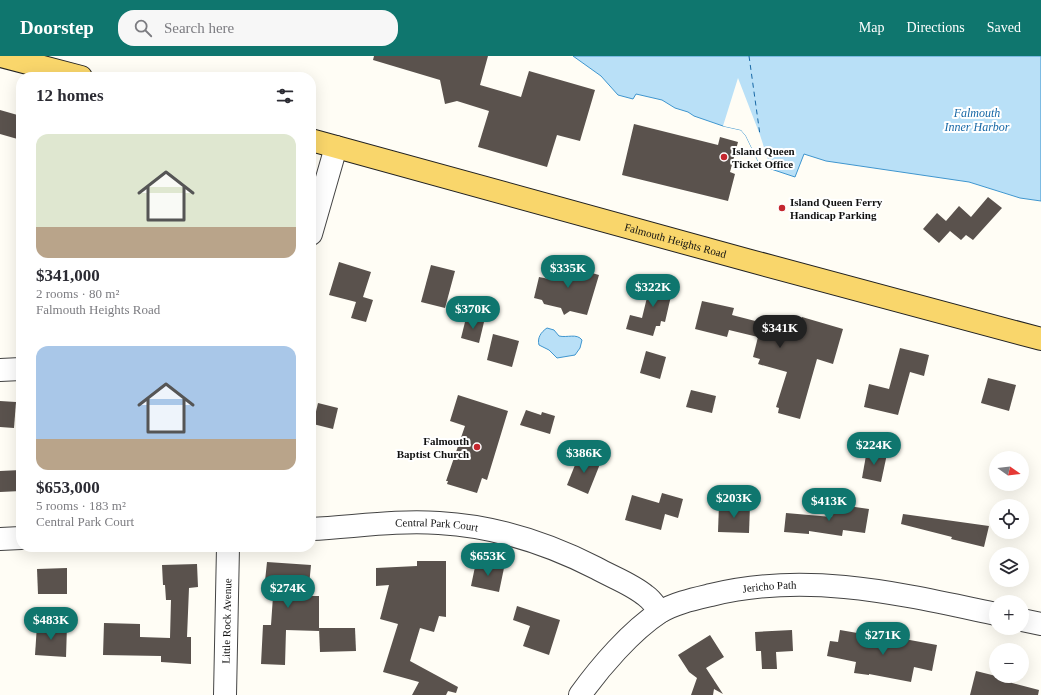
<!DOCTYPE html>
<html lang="en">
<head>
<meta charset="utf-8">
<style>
  body { margin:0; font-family:Georgia,serif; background:#f7f7f7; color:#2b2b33; height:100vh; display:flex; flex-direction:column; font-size:15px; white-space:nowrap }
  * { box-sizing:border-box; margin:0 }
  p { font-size:13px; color:#7c7c81 }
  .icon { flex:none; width:22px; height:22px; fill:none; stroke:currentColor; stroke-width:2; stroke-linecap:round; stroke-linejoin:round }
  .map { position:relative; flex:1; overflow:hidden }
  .sheet { position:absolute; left:16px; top:16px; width:300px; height:480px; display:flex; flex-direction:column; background:#fff; border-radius:16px; box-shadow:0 4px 16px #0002 }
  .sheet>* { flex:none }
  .needle { width:26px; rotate:104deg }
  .controls { position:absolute; left:989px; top:395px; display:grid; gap:8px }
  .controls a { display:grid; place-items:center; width:40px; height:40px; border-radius:50%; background:#fff; box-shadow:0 4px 16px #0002; font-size:20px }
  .price { position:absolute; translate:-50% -34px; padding:0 9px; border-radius:14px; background:#0f766e; color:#fff; font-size:13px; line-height:26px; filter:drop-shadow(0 1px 2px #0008) }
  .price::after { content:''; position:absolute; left:50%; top:24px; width:12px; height:9px; margin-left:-6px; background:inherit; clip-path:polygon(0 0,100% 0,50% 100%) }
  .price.active { background:#222; color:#fff }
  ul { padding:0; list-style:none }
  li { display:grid; align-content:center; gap:8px; height:212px; padding:0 20px }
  li span { display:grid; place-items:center; height:124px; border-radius:12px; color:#555 }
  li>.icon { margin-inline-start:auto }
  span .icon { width:72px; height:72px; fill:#fffc; stroke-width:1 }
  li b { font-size:17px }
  h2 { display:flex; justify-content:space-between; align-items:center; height:48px; padding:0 20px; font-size:17px }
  header { display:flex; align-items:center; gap:24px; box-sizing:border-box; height:56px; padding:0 20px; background:#0f766e; color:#fff }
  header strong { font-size:19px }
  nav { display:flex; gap:22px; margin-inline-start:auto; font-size:14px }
  .search { width:280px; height:36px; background:#f7f7f7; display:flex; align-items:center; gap:10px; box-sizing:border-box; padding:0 14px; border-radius:16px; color:#7c7c81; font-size:15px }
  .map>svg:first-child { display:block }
  .water { fill:#b9e0f7; stroke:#3f96cf }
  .pier { fill:#fffdf5 }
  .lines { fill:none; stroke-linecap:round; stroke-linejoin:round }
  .ferry { stroke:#1768a6; stroke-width:1; stroke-dasharray:5 4; stroke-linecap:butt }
  .building { fill:#5a524d }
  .minor-casing { stroke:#444; stroke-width:24 }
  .major-casing { stroke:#222; stroke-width:24 }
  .minor { stroke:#fff; stroke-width:22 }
  .major { stroke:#f9d66b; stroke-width:22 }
  .poi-dot { fill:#c4262e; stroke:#fff; stroke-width:1.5 }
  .labels { text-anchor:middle; stroke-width:4; stroke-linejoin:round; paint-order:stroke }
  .poi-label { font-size:11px; font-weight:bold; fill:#111; stroke:#fff; text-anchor:start }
  .street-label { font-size:11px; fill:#111; stroke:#fff }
  .water-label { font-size:12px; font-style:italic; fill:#1768a6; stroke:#fff }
</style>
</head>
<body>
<header>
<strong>Doorstep</strong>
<div class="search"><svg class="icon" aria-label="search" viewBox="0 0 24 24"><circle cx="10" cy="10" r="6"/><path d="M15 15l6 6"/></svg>Search here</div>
<nav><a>Map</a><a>Directions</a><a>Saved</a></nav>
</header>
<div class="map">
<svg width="1041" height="639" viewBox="0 0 1041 639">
  <rect width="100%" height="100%" fill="#fffdf5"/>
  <g class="water">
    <path d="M573 0H1041V145L1020 142 969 126 826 105 804 98 795 121 771 113 759 107 746 80 741 74 723 70 694 60 688 56 675 52 662 44 636 38 633 43 618 39 601 20Z"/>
    <path d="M547 272 554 274 559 280C567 282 577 277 582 284L580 292 575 299 557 302 549 294 539 289C537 282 541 276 547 272Z"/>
  </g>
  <path class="pier" d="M738 22 760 79 771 113 759 107 746 80 741 74 723 70Z"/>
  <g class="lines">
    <path class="ferry" d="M749 0 760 79"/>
  </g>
  <g class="building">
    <path d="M374 0H488L480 29 521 41 529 15 595 34 580 85 557 79 547 111 478 91 489 55 457 45 445 48 440 24 373 4Z"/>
    <path d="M0 54 21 60V84L0 78Z"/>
    <path d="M634 68 718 89 720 81 738 86 730 116 735 118 728 145 622 119Z"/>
    <path d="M988 141 1002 152 973 184 966 179 961 184 950 175 939 187 923 173 937 157 946 165 959 150 971 161Z"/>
    <path d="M339 206 371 216 363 241 373 244 366 266 351 262 356 246 329 239Z"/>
    <path d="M553 206 599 219 587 259 570 255 564 259 561 252 544 248 542 244 534 242 539 221 549 223Z"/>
    <path d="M431 209 455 215 445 252 421 246Z"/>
    <path d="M652 221 674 227 665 266 661 265 660 270H656L653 280 626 273 630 259 642 262Z"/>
    <path d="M702 245 734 252 732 259 798 276 802 261 843 273 833 308 817 303 800 363 778 357 779 352 776 351 787 316 758 308 760 303 753 301 758 281 729 274 727 281 695 273Z"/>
    <path d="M466 262 484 266 479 287 461 282Z"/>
    <path d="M493 278 519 285 512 311 487 304Z"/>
    <path d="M900 292 929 299 924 320 910 316 898 359 864 351 869 328 889 333Z"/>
    <path d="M646 295 666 301 660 323 640 317Z"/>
    <path d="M988 322 1016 329 1009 355 981 347Z"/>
    <path d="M691 334 716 340 712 357 686 351Z"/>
    <path d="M458 339 508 355 487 424 482 422 477 437 447 428 448 425H446L465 370 450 365Z"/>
    <path d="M0 345 16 346 14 372 0 371Z"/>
    <path d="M318 347 338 352 333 373 313 368Z"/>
    <path d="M526 354 541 359 542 356 555 360 550 378 520 369Z"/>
    <path d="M867 394 887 398 881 426 862 422Z"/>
    <path d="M579 399 600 408 588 438 567 429Z"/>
    <path d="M21 414V435L0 436V415Z"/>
    <path d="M662 437 683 443 678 462 665 458 661 474 625 464 632 439 659 447Z"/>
    <path d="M719 448 750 450 749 477 718 476Z"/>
    <path d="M834 448 869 453 865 477 843 474 842 480 809 475V478L784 476 786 457 832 461Z"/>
    <path d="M903 458 989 470 984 491 951 483 952 481 901 468Z"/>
    <path d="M417 505H446V561L439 560 434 576 420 572 410 605 458 631 456 637 448 635 446 639H412L419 626 383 616 398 568 380 563 389 529 376 530V512L417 510Z"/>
    <path d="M267 506 311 509 308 540H319V575L286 574 285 609 261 608 263 569H271L274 526 265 525Z"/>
    <path d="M476 506 504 512 499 536 471 530Z"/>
    <path d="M197 508 198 531 189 532 187 581H191V608L161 606V600L103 599 104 567 140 568V581L170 582 171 544H166L165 529H163L162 509Z"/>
    <path d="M67 512V538H38L37 513Z"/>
    <path d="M517 550 560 564 549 599 523 590 530 570 513 564Z"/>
    <path d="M37 569 67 570 66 601 35 599Z"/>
    <path d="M319 572H355L356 595 320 596Z"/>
    <path d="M792 574 793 595 776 596 777 613H762L761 595H756L755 576Z"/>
    <path d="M840 574 869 579 868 584 898 590 899 582 937 589 932 615 914 611 911 626 869 618V619L854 617 856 606 827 600 830 585 838 586Z"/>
    <path d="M710 579 724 601 706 612 723 638 714 633 713 639H691L697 622 689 616 678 599Z"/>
    <path d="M976 615 996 620H1013L1012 627 1039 634 1038 639H970Z"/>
  </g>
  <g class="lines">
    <g class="minor-casing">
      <g id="minor">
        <path d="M311 178 336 91"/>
        <path d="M0 314 21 313"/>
        <path id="s1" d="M311 473C353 471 396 464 439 467 494 470 547 487 596 512 612 521 632 528 646 540 652 544 656 551 660 556"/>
        <path d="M0 483 21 482"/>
        <path d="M1022 564 1041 568"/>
        <path id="s2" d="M225 639 228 491"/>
        <path id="s3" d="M580 639C600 611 631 575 660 556 675 547 694 543 711 539 808 515 901 538 996 558"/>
      </g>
    </g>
    <g class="major-casing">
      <g id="major">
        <path d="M1 0 81 21"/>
        <path id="s4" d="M311 84 747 204 1041 283"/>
      </g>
    </g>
    <use href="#minor" class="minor"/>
    <use href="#major" class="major"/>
  </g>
  <g class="poi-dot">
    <circle cx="724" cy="101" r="4"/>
    <circle cx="782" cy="152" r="4"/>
    <circle cx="477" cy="391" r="4"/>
  </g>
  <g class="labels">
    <g class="poi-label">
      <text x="732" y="99">Island Queen<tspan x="732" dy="13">Ticket Office</tspan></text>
      <text x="790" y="150">Island Queen Ferry<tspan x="790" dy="13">Handicap Parking</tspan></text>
      <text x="469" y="389" text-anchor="end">Falmouth<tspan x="469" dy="13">Baptist Church</tspan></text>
    </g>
    <g class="street-label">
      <text dy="4" stroke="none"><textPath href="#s4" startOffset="378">Falmouth Heights Road</textPath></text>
      <text dy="4" stroke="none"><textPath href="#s1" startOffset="126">Central Park Court</textPath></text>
      <text dy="4" stroke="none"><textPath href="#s3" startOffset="229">Jericho Path</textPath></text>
      <text dy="4" stroke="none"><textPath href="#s2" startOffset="74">Little Rock Avenue</textPath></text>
    </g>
    <g class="water-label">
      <text x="977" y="61">Falmouth<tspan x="977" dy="14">Inner Harbor</tspan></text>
    </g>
  </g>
</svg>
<div class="controls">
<a><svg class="needle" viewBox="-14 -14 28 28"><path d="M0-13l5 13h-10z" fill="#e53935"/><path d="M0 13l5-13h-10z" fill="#7c7c81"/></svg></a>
<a><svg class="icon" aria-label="locate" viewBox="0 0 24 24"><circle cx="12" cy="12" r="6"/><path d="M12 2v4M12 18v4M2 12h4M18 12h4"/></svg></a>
<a><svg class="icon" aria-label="layers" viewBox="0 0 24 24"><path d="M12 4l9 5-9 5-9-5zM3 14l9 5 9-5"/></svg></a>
<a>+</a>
<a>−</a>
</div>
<b class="price" style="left:568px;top:233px">$335K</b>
<b class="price" style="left:653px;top:252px">$322K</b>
<b class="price" style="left:473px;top:274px">$370K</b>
<b class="price active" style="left:780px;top:293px">$341K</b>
<b class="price" style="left:874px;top:410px">$224K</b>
<b class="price" style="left:584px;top:418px">$386K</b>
<b class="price" style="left:734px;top:463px">$203K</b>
<b class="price" style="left:829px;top:466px">$413K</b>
<b class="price" style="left:488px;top:521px">$653K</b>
<b class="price" style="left:288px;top:553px">$274K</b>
<b class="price" style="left:51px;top:585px">$483K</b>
<b class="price" style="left:883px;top:600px">$271K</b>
<section class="sheet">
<h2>12 homes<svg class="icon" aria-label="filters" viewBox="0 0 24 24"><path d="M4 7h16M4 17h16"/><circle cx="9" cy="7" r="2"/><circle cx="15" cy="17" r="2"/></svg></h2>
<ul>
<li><span style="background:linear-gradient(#dfe7d0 75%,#b9a48a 0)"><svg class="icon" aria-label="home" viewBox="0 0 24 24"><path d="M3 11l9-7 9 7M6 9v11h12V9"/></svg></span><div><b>$341,000</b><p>2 rooms · 80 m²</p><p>Falmouth Heights Road</p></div></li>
<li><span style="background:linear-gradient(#a9c7e8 75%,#b9a48a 0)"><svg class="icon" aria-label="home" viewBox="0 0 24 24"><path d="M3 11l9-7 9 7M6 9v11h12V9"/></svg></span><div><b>$653,000</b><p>5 rooms · 183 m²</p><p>Central Park Court</p></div></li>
</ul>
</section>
</div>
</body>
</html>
